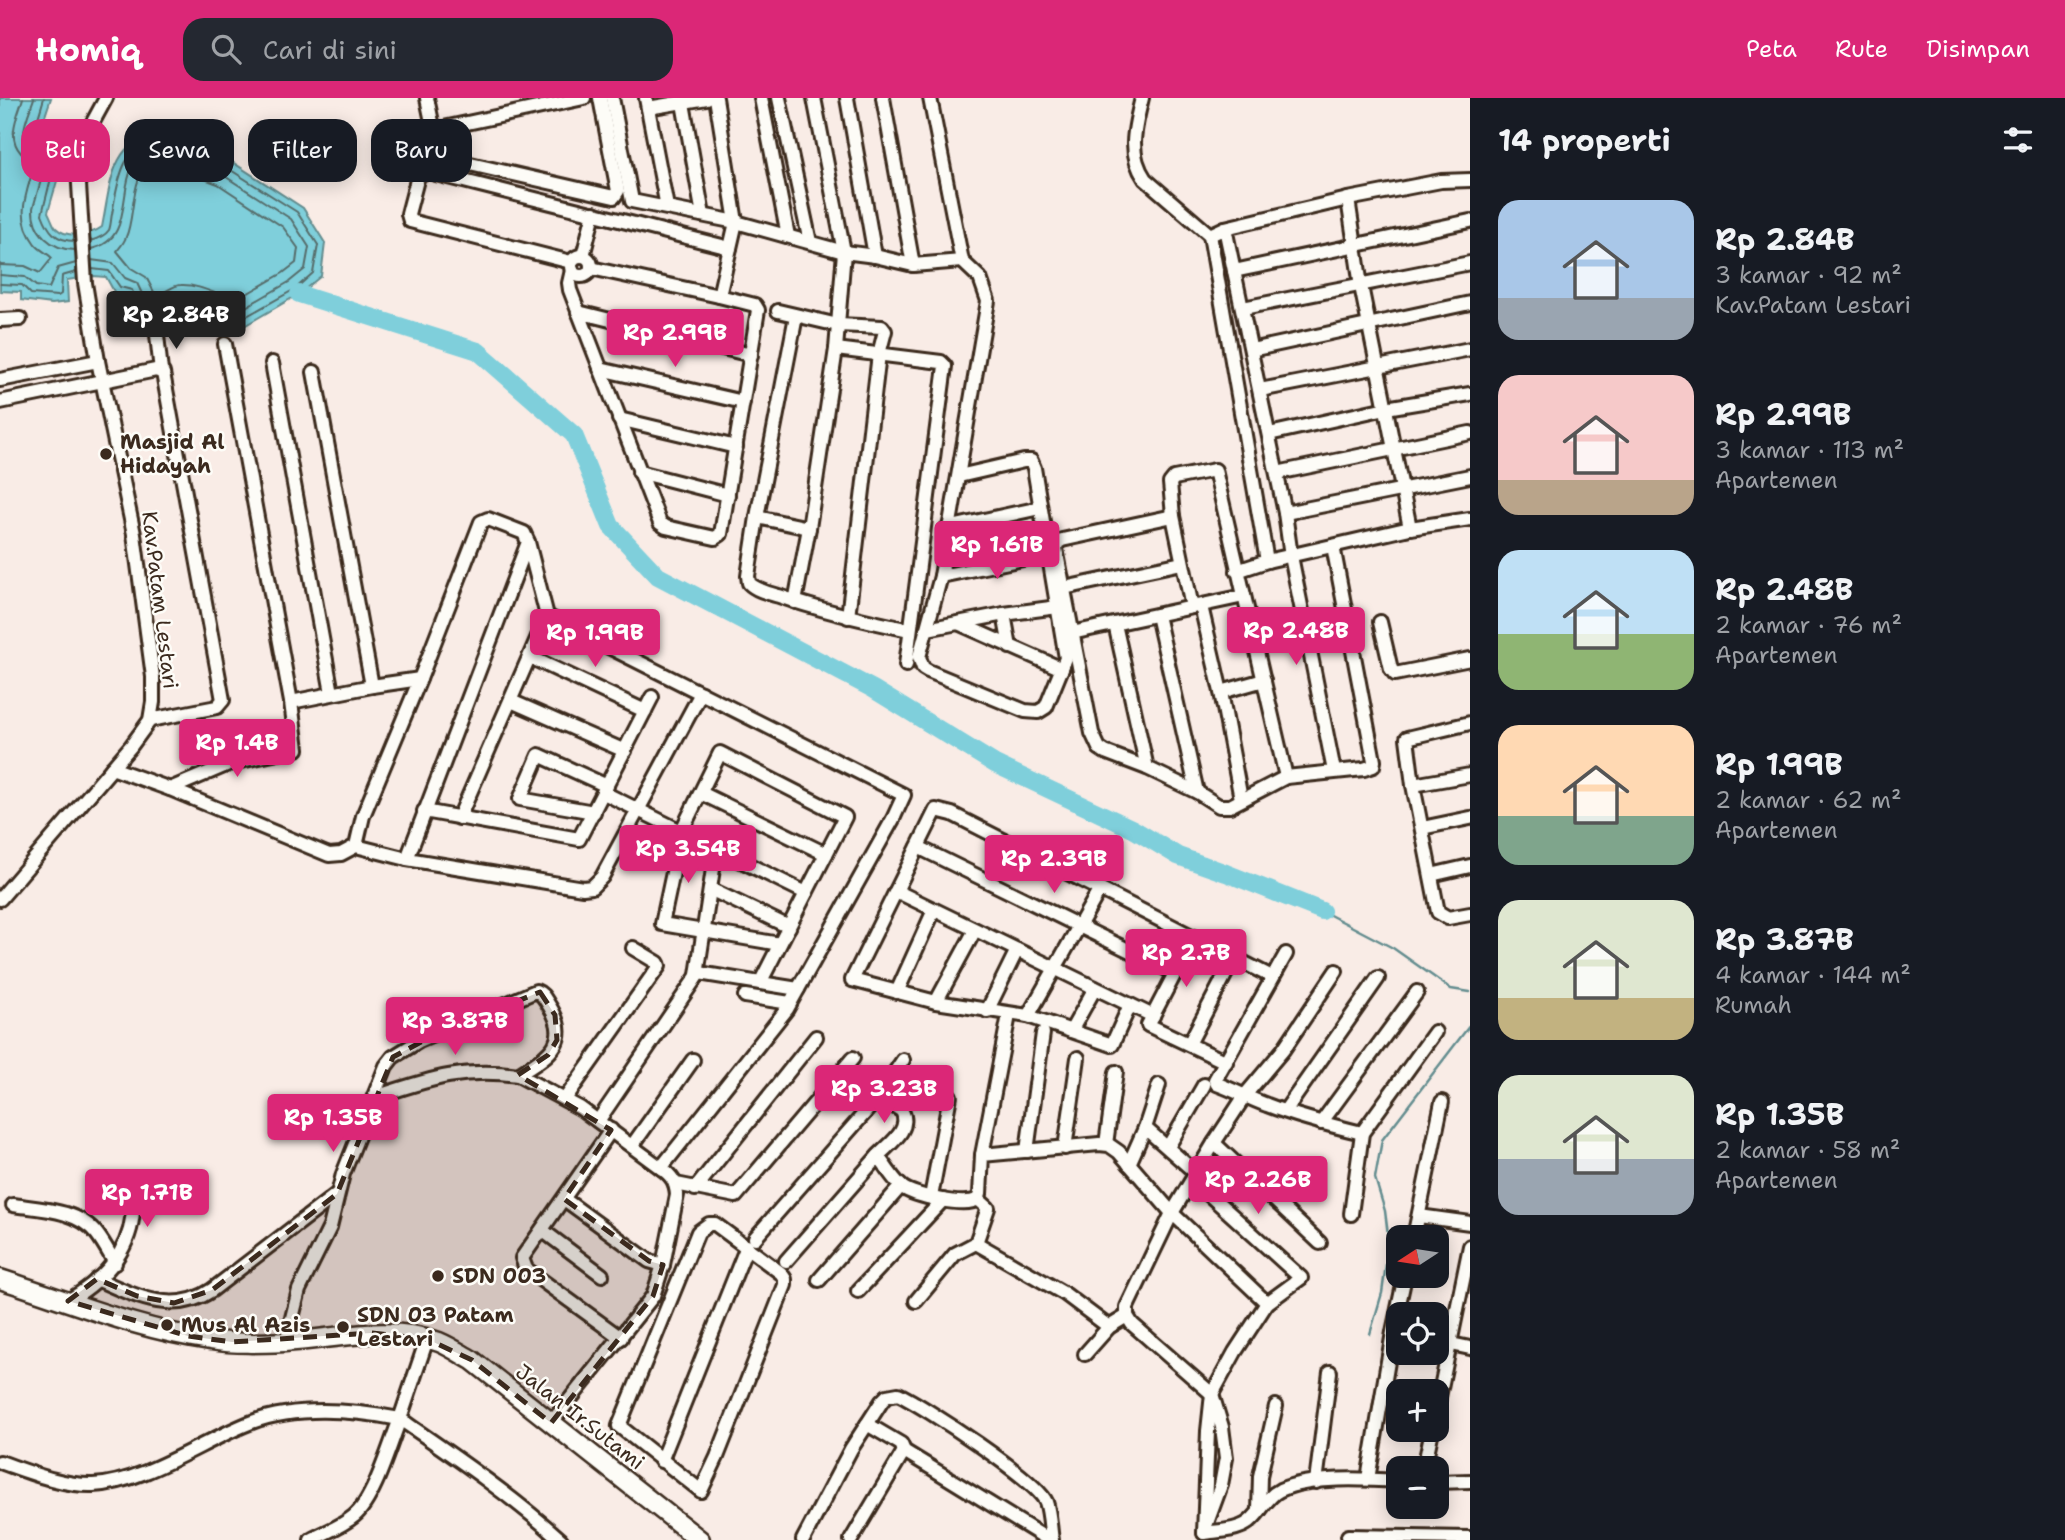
<!DOCTYPE html>
<html lang="id">
<head>
<meta charset="utf-8">
<style>
  body { margin:0; font-family:"Shantell Sans",sans-serif; background:#242831; color:#f1f3f6; height:100vh; display:flex; flex-direction:column; font-size:26px; white-space:nowrap }
  * { box-sizing:border-box; margin:0 }
  p { font-size:23px; color:#9ea1a6 }
  .icon { flex:none; width:38px; height:38px; fill:none; stroke:currentColor; stroke-width:2; stroke-linecap:round; stroke-linejoin:round }
  .map { position:relative; flex:1; overflow:hidden }
  .details { display:flex; flex-direction:column; background:#171b24; width:595px }
  .details>* { flex:none }
  .top-card { position:absolute; left:21px; top:21px; width:665px; height:63px; display:flex; gap:14px }
  .needle { width:46px; rotate:258deg }
  .tools { position:absolute; left:1386px; top:1127px; display:grid; gap:14px }
  .tools a { display:grid; place-items:center; width:63px; height:63px; border-radius:14px; background:#171b24; box-shadow:0 4px 18px #0003; font-size:35px }
  .price { position:absolute; translate:-50% -60px; padding:0 16px; border-radius:7px; background:#db2777; color:#fff; font-size:23px; line-height:46px; filter:drop-shadow(0 2px 4px #0008) }
  .price::after { content:''; position:absolute; left:50%; top:42px; width:21px; height:16px; margin-left:-10px; background:inherit; clip-path:polygon(0 0,100% 0,50% 100%) }
  .price.current { background:#222; color:#fff }
  ul { padding:0; list-style:none }
  li { display:flex; align-items:center; gap:21px; height:175px; padding:0 28px }
  li span { display:grid; place-items:center; flex:none; width:196px; height:140px; border-radius:21px; color:#555 }
  li>.icon { margin-inline-start:auto }
  span .icon { width:84px; height:84px; fill:#fffc; stroke-width:1 }
  li b { font-size:30px }
  h2 { display:flex; justify-content:space-between; align-items:center; height:84px; padding:0 28px; font-size:30px }
  .tag { padding:0 24px; border-radius:21px; background:#171b24; box-shadow:0 4px 18px #0003; font-size:24px; line-height:63px }
  .tag.current { background:#db2777; color:#fff }
  header { display:flex; align-items:center; gap:42px; box-sizing:border-box; height:98px; padding:0 35px; background:#db2777; color:#fff }
  header strong { font-size:33px }
  nav { display:flex; gap:38px; margin-inline-start:auto; font-size:24px }
  .search { width:490px; height:63px; background:#242831; display:flex; align-items:center; gap:18px; box-sizing:border-box; padding:0 24px; border-radius:21px; color:#9ea1a6; font-size:26px }
  main { display:flex; flex:1; min-height:0 }
  .map>svg:first-child { display:block }
  .water { fill:#7fcfdb; stroke:#648d8f; stroke-width:2 }
  .lines { fill:none; stroke-linecap:round; stroke-linejoin:round }
  .shore { stroke:#566c6a; stroke-width:2 }
  .stream { stroke:#648d8f; stroke-width:2.5 }
  .river { stroke:#7fcfdb; stroke-width:18 }
  .street-casing { stroke:#3b2a1e; stroke-width:18 }
  .secondary-casing { stroke:#3b2a1e; stroke-width:23 }
  .street { stroke:#fdfcf7; stroke-width:12 }
  .secondary { stroke:#fdfcf7; stroke-width:18 }
  .marked { fill:#3b2a1e; fill-opacity:0.2; stroke:#3b2a1e; stroke-width:5; stroke-dasharray:14 9; stroke-linejoin:round }
  .poi-dot { fill:#3b2a1e; stroke:#fdfcf7; stroke-width:2.5 }
  .labels { text-anchor:middle; stroke-width:5; stroke-linejoin:round; paint-order:stroke }
  .poi-label { font-size:21px; font-weight:bold; fill:#3b2a1e; stroke:#fdfcf7; text-anchor:start }
  .street-label { font-size:21px; fill:#3b2a1e; stroke:#fdfcf7 }
</style>
</head>
<body>
<header>
<strong>Homiq</strong>
<div class="search"><svg class="icon" aria-label="search" viewBox="0 0 24 24"><circle cx="10" cy="10" r="6"/><path d="M15 15l6 6"/></svg>Cari di sini</div>
<nav><a>Peta</a><a>Rute</a><a>Disimpan</a></nav>
</header>
<main>
<div class="map">
<svg width="1470" height="1442" viewBox="0 0 1470 1442">
  <rect width="100%" height="100%" fill="#f9ece6"/>
  <filter id="ink" filterUnits="userSpaceOnUse"><feTurbulence type="fractalNoise" baseFrequency=".0143" numOctaves="2"/><feDisplacementMap in="SourceGraphic" scale="14" xChannelSelector="R" yChannelSelector="G"/><feConvolveMatrix kernelMatrix="1 2 1 2 8 2 1 2 1" color-interpolation-filters="sRGB"/></filter>
  <g filter="url(#ink)">
    <path class="water" d="M0 0H51L39 36 68 45 48 114C51 119 53 127 56 130 67 141 91 137 102 129 110 91 110 41 159 35L229 62 303 110 325 145 321 178 299 196 239 231 182 212 179 223H161L135 228 127 196 117 199 106 179 93 178 67 182 68 204 52 206 21 202V194L0 193Z"/>
    <g class="lines">
      <g class="shore">
        <path d="M34 0C30 14 15 40 32 50 38 54 43 54 48 58L33 110C32 134 52 152 75 152"/>
        <path d="M44 0 33 37C38 48 52 44 58 52L42 116C48 132 55 143 75 143"/>
        <path d="M156 63 218 86 283 129 298 150 296 165 283 175 236 202C219 198 199 186 181 187 171 187 165 197 155 196L146 179 131 170 117 153C120 149 124 145 126 139 136 117 129 72 156 63Z"/>
        <path d="M90 143C97 141 105 138 109 132 111 127 111 120 112 116 118 86 120 47 158 43L226 69 297 114 318 147 313 175 295 191 238 223 184 206 177 208 172 215 142 219 132 192 120 189 109 173 92 171"/>
        <path d="M91 151C145 140 105 61 156 52L223 77 291 121 309 149 305 171 289 184 237 214 184 197 175 199 167 206 148 209 137 185 125 180 113 165 91 162"/>
        <path d="M0 167 25 168 40 175 52 160C47 155 40 152 35 146 14 118 27 95 35 65 31 61 25 59 21 55 6 39 18 17 23 0"/>
        <path d="M0 177 25 179 36 188 49 190 58 170 76 165"/>
        <path d="M0 186 22 187 31 196 58 198 61 196 62 178 76 174"/>
      </g>
      <g class="stream">
        <path d="M1322 813 1393 850 1451 891 1470 894"/>
        <path d="M1370 1236 1382 1195 1389 1145 1385 1113 1375 1080 1382 1042 1470 927"/>
      </g>
      <path class="river" d="M299 196 478 253 574 337 611 428 658 478 873 591 995 666 1133 731 1178 758 1226 775 1322 813"/>
      <g class="street-casing">
        <g id="street">
          <path d="M427 0 438 53 444 60 614 99 618 93 600 0"/>
          <path d="M612 0 632 103 736 124 844 154 875 158 913 167 962 163"/>
          <path d="M646 0 667 109"/>
          <path d="M761 0 788 138"/>
          <path d="M779 0 810 144"/>
          <path d="M847 0 875 158"/>
          <path d="M883 0 913 167"/>
          <path d="M930 0 962 163 980 180 988 203 941 478 919 559 923 570 928 573 1025 613 1038 614 1046 609 1066 560 1034 370 1031 363H1024L959 378"/>
          <path d="M1142 0C1135 29 1127 55 1145 81L1210 137 1225 130 1348 101 1441 83 1470 82"/>
          <path d="M683 5 703 117"/>
          <path d="M648 10 707 0"/>
          <path d="M434 32 584 0"/>
          <path d="M1348 101 1361 188 1410 430"/>
          <path d="M1225 130 1285 415 1291 458 1334 673"/>
          <path d="M1210 137 1267 463"/>
          <circle cx="581" cy="168" r="10"/>
          <path d="M583 158 594 115"/>
          <path d="M571 164 410 123 408 116 418 78 421 75 428 74 730 150"/>
          <path d="M591 170 719 198 736 124 716 0"/>
          <path d="M572 172 569 185 570 192 660 425 666 429 715 440 721 436 758 212 755 207 719 198"/>
          <path d="M1234 173 1470 123"/>
          <path d="M1243 210 1470 165"/>
          <path d="M778 213 838 227 882 229 885 233 879 256 848 519"/>
          <path d="M578 214 751 257"/>
          <path d="M796 218 757 419 748 478 749 485C757 493 769 495 779 498 822 513 866 523 910 532"/>
          <path d="M0 222 20 221"/>
          <path d="M157 237 161 273"/>
          <path d="M836 251 941 264 945 268 906 567"/>
          <path d="M1251 252 1470 205"/>
          <path d="M272 265 332 595"/>
          <path d="M600 271 743 304"/>
          <path d="M314 274 372 588"/>
          <path d="M0 282 98 263"/>
          <path d="M1260 292 1470 251"/>
          <path d="M0 304 156 272 163 275 223 602 217 609 150 622"/>
          <path d="M619 321 736 349"/>
          <path d="M1269 336 1386 310 1470 296"/>
          <path d="M639 374 728 397"/>
          <path d="M1277 375 1470 335"/>
          <path d="M1285 415 1470 378"/>
          <path d="M1173 418 1062 442 1057 445 1056 451 1092 635 1099 650 1105 654 1147 670 1197 694 1219 708H1230L1286 679 1364 671 1373 668 1374 663 1333 448"/>
          <path d="M757 419 809 430"/>
          <path d="M947 430 1040 410"/>
          <path d="M1237 473 1267 463 1410 430 1470 421"/>
          <path d="M941 478 1047 456"/>
          <path d="M1064 490 1182 465"/>
          <path d="M795 504 809 430 836 251 844 154 814 0"/>
          <path d="M1201 508 1221 594 1241 701"/>
          <path d="M1192 509 1173 418 1170 385 1174 380 1215 372 1286 679"/>
          <path d="M1004 516 1010 549"/>
          <path d="M1157 517 1197 694"/>
          <path d="M547 518 904 697 893 721 798 891 699 875 598 1023"/>
          <path d="M1380 524 1391 571 1395 576 1470 561"/>
          <path d="M958 525 1062 571"/>
          <path d="M1115 526 1147 670"/>
          <path d="M927 531 1004 516 1058 509"/>
          <path d="M1067 536 1244 498"/>
          <path d="M530 559 645 613"/>
          <path d="M1221 594 1264 582"/>
          <path d="M511 603 625 653"/>
          <path d="M291 604 372 588 420 581"/>
          <path d="M1470 625 1407 640 1413 687 1438 814 1448 820 1470 816"/>
          <path d="M112 670 170 691 329 757 341 756 356 748 407 761 525 452 528 444 524 435 488 421 481 424 420 581 363 718 356 748"/>
          <path d="M1413 687 1470 677"/>
          <path d="M170 691 231 665 297 651 291 604 225 246"/>
          <path d="M604 695 806 795"/>
          <path d="M701 695 826 756"/>
          <path d="M424 713 579 741 652 599"/>
          <path d="M594 714 520 701 539 657 607 688"/>
          <path d="M459 720 547 518 528 444"/>
          <path d="M1422 730 1470 720"/>
          <path d="M918 749 1175 875"/>
          <path d="M407 761 583 790 592 789 602 779 701 595"/>
          <path d="M1431 777 1470 768"/>
          <path d="M710 791 789 829"/>
          <path d="M1100 791 1028 918 936 904 852 882 936 712 952 716 1272 879"/>
          <path d="M896 793 1153 918"/>
          <path d="M0 801 131 648 150 622 153 604V579L134 436 98 263 85 185 78 70 88 33 106 0"/>
          <path d="M1194 839 1148 927 1226 964"/>
          <path d="M1286 856 1215 982 1217 986C1234 992 1250 1001 1267 1007 1298 1019 1329 1027 1362 1035"/>
          <path d="M697 877 716 751"/>
          <path d="M760 885 845 719 720 655 682 732 662 826 780 846"/>
          <path d="M897 894 934 812"/>
          <path d="M745 898 790 905"/>
          <path d="M936 904 975 832"/>
          <path d="M987 913 1017 852"/>
          <path d="M1028 918 1112 947 1130 907"/>
          <path d="M1071 933 1095 890"/>
          <path d="M1189 946 1234 860"/>
          <path d="M518 977 580 1010 661 1070C672 1078 676 1084 677 1097L663 1167 653 1198 551 1325"/>
          <path d="M565 1001 659 868 658 865 633 850"/>
          <path d="M1285 1013 1378 880"/>
          <path d="M1321 1025 1417 894"/>
          <path d="M1145 1030 1196 1075"/>
          <path d="M611 1032 522 1160 526 1171 621 1240"/>
          <path d="M1214 1045 1320 1145"/>
          <path d="M1106 1046 1116 974"/>
          <path d="M632 1048 693 962"/>
          <path d="M1168 1049 1204 987"/>
          <path d="M1065 1050 1078 960"/>
          <path d="M1027 1053 1043 935"/>
          <path d="M982 1057 1009 917"/>
          <path d="M878 1058C889 1046 912 1032 902 1013L878 998"/>
          <path d="M1129 1066 1145 1030 1159 987"/>
          <path d="M661 1070 787 911 798 891"/>
          <path d="M1193 1082 1301 1180 1267 1205"/>
          <path d="M676 1086 736 1098 853 960"/>
          <path d="M695 1091 816 939"/>
          <path d="M931 1099 950 998"/>
          <path d="M564 1101 649 1163 663 1167"/>
          <path d="M13 1107C41 1111 79 1112 97 1136 104 1145 109 1155 115 1165"/>
          <path d="M1351 1116 1362 1035 1435 934"/>
          <path d="M1419 1118 1470 1125"/>
          <path d="M709 1126H715L781 1175 785 1181V1187L717 1359 701 1393 619 1328 698 1134Z"/>
          <path d="M542 1132 602 1177"/>
          <path d="M1414 1139 1442 1004"/>
          <path d="M755 1140 877 1001 903 962"/>
          <path d="M976 1145 1065 1196 1109 1229"/>
          <path d="M786 1163 878 1058C885 1068 893 1081 902 1089 914 1098 966 1110 978 1101L980 1096 982 1057 1099 1046 1109 1047 1119 1054 1172 1115 1267 1205 1235 1254 1212 1296 1208 1333 1204 1435"/>
          <path d="M97 1181C135 1198 174 1218 212 1192L337 1096"/>
          <path d="M819 1182 901 1088"/>
          <path d="M858 1193 943 1102"/>
          <path d="M68 1203C113 1176 140 1141 132 1086"/>
          <path d="M916 1203 955 1156 976 1145 988 1110 978 1101"/>
          <path d="M427 1241 400 1321C455 1359 511 1397 561 1442"/>
          <path d="M1437 1243 1470 1250"/>
          <path d="M286 1244 299 1192 330 1129 343 1076 386 968 393 959 419 943 536 893C544 896 545 902 550 909 573 946 545 959 518 977 461 969 427 982 375 999"/>
          <path d="M1085 1256 1109 1229 1127 1218"/>
          <path d="M1437 1309 1470 1148"/>
          <path d="M867 1326 901 1346 904 1353 1049 1442"/>
          <path d="M661 1363 747 1148"/>
          <path d="M0 1364C29 1374 63 1388 93 1387 144 1385 204 1342 252 1324 298 1307 353 1312 400 1321 390 1346 374 1402 354 1418 341 1429 325 1434 311 1442"/>
          <path d="M1424 1370 1432 1332"/>
          <path d="M1368 1381 1393 1234 1405 1178"/>
          <path d="M1316 1384 1330 1274"/>
          <path d="M1437 1384 1470 1383"/>
          <path d="M1259 1413 1260 1378 1276 1308"/>
          <path d="M1207 1425 1221 1387 1226 1360 1222 1329 1212 1296 1132 1226 1127 1218V1209L1172 1115 1214 1045 1246 996 1283 952 1336 873"/>
          <path d="M1204 1435C1217 1433 1235 1433 1246 1426 1260 1418 1264 1400 1280 1392 1310 1378 1365 1381 1398 1383"/>
          <path d="M1348 1438 1470 1440"/>
          <path d="M803 1442 851 1351 882 1303 887 1298 898 1296C924 1308 1037 1382 1046 1404 1050 1415 1050 1430 1052 1442"/>
          <path d="M851 1442 904 1353"/>
        </g>
      </g>
      <g class="secondary-casing">
        <path id="secondary" d="M0 1181C69 1203 139 1232 211 1242 235 1246 261 1245 285 1244 336 1241 390 1226 439 1244 451 1249 461 1256 472 1262L700 1442"/>
      </g>
      <use href="#street" class="street"/>
      <use href="#secondary" class="secondary"/>
    </g>
  </g>
  <path class="marked" d="M540 894 555 917 557 942 548 957 518 977 611 1032 564 1101 649 1163 663 1167 653 1198 551 1325 472 1262 427 1241 371 1235 232 1244 188 1238 68 1203 97 1181 137 1198 174 1205 212 1192 337 1096 393 959 440 934Z"/>
  <g class="poi-dot">
    <circle cx="106" cy="356" r="7"/>
    <circle cx="438" cy="1178" r="7"/>
    <circle cx="167" cy="1227" r="7"/>
    <circle cx="343" cy="1229" r="7"/>
  </g>
  <g class="labels">
    <g class="poi-label">
      <text x="120" y="351">Masjid Al<tspan x="120" dy="24">Hidayah</tspan></text>
      <text x="452" y="1185">SDN 003</text>
      <text x="357" y="1224">SDN 03 Patam<tspan x="357" dy="24">Lestari</tspan></text>
      <text x="181" y="1234">Mus Al Azis</text>
    </g>
    <g class="street-label">
      <text transform="translate(160 502) rotate(83)" y="7">Kav.Patam Lestari</text>
      <text transform="translate(580 1319) rotate(38)" y="7">Jalan Ir.Sutami</text>
    </g>
  </g>
</svg>
<div class="tools">
<a><svg class="needle" viewBox="-14 -14 28 28"><path d="M0-13l5 13h-10z" fill="#e53935"/><path d="M0 13l5-13h-10z" fill="#9ea1a6"/></svg></a>
<a><svg class="icon" aria-label="locate" viewBox="0 0 24 24"><circle cx="12" cy="12" r="6"/><path d="M12 2v4M12 18v4M2 12h4M18 12h4"/></svg></a>
<a>+</a>
<a>−</a>
</div>
<b class="price current" style="left:176px;top:253px">Rp 2.84B</b>
<b class="price" style="left:675px;top:271px">Rp 2.99B</b>
<b class="price" style="left:997px;top:483px">Rp 1.61B</b>
<b class="price" style="left:1296px;top:569px">Rp 2.48B</b>
<b class="price" style="left:595px;top:571px">Rp 1.99B</b>
<b class="price" style="left:237px;top:681px">Rp 1.4B</b>
<b class="price" style="left:688px;top:787px">Rp 3.54B</b>
<b class="price" style="left:1054px;top:797px">Rp 2.39B</b>
<b class="price" style="left:1186px;top:891px">Rp 2.7B</b>
<b class="price" style="left:455px;top:959px">Rp 3.87B</b>
<b class="price" style="left:884px;top:1027px">Rp 3.23B</b>
<b class="price" style="left:333px;top:1056px">Rp 1.35B</b>
<b class="price" style="left:1258px;top:1118px">Rp 2.26B</b>
<b class="price" style="left:147px;top:1131px">Rp 1.71B</b>
<div class="top-card">
<a class="tag current">Beli</a>
<a class="tag">Sewa</a>
<a class="tag">Filter</a>
<a class="tag">Baru</a>
</div>
</div>
<section class="details">
<h2>14 properti<svg class="icon" aria-label="filters" viewBox="0 0 24 24"><path d="M4 7h16M4 17h16"/><circle cx="9" cy="7" r="2"/><circle cx="15" cy="17" r="2"/></svg></h2>
<ul>
<li><span style="background:linear-gradient(#a9c7e8 70%,#9aa5b1 0)"><svg class="icon" aria-label="home" viewBox="0 0 24 24"><path d="M3 11l9-7 9 7M6 9v11h12V9"/></svg></span><div><b>Rp 2.84B</b><p>3 kamar · 92 m²</p><p>Kav.Patam Lestari</p></div></li>
<li><span style="background:linear-gradient(#f6c9c9 75%,#b9a48a 0)"><svg class="icon" aria-label="home" viewBox="0 0 24 24"><path d="M3 11l9-7 9 7M6 9v11h12V9"/></svg></span><div><b>Rp 2.99B</b><p>3 kamar · 113 m²</p><p>Apartemen</p></div></li>
<li><span style="background:linear-gradient(#bfe0f5 60%,#8fb573 0)"><svg class="icon" aria-label="home" viewBox="0 0 24 24"><path d="M3 11l9-7 9 7M6 9v11h12V9"/></svg></span><div><b>Rp 2.48B</b><p>2 kamar · 76 m²</p><p>Apartemen</p></div></li>
<li><span style="background:linear-gradient(#ffd9b3 65%,#7fa58c 0)"><svg class="icon" aria-label="home" viewBox="0 0 24 24"><path d="M3 11l9-7 9 7M6 9v11h12V9"/></svg></span><div><b>Rp 1.99B</b><p>2 kamar · 62 m²</p><p>Apartemen</p></div></li>
<li><span style="background:linear-gradient(#dfe7d0 70%,#c2b280 0)"><svg class="icon" aria-label="home" viewBox="0 0 24 24"><path d="M3 11l9-7 9 7M6 9v11h12V9"/></svg></span><div><b>Rp 3.87B</b><p>4 kamar · 144 m²</p><p>Rumah</p></div></li>
<li><span style="background:linear-gradient(#dfe7d0 60%,#9aa5b1 0)"><svg class="icon" aria-label="home" viewBox="0 0 24 24"><path d="M3 11l9-7 9 7M6 9v11h12V9"/></svg></span><div><b>Rp 1.35B</b><p>2 kamar · 58 m²</p><p>Apartemen</p></div></li>
</ul>
</section>
</main>
</body>
</html>
